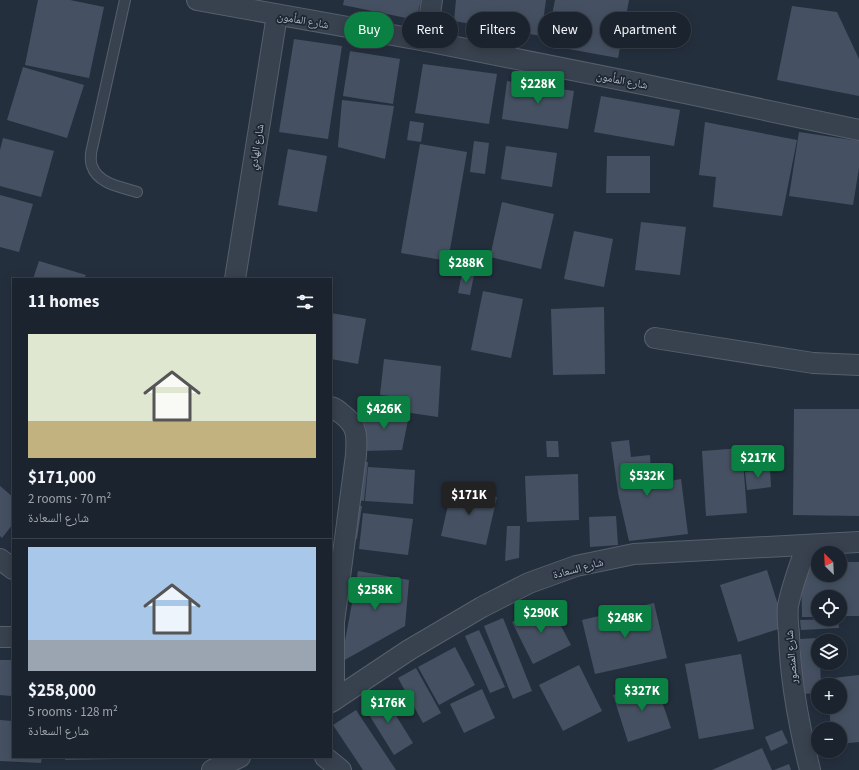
<!DOCTYPE html>
<html lang="en">
<head>
<meta charset="utf-8">
<style>
  body { margin:0; font-family:"Source Sans 3","Noto Naskh Arabic",sans-serif; background:#282f3a; color:#f1f3f6; height:100vh; display:flex; flex-direction:column; font-size:15px; white-space:nowrap }
  * { box-sizing:border-box; margin:0 }
  p { font-size:13px; color:#a0a4aa }
  .icon { flex:none; width:22px; height:22px; fill:none; stroke:currentColor; stroke-width:2; stroke-linecap:round; stroke-linejoin:round }
  .map { position:relative; flex:1; overflow:hidden }
  .details { position:absolute; left:12px; top:278px; width:320px; height:480px; display:flex; flex-direction:column; background:#1b232e; border-radius:0px; box-shadow:0 2px 10px #0003,0 0 0 1px #39404a }
  .details>* { flex:none }
  .guide { position:absolute; left:344px; top:12px; width:380px; height:36px; display:flex; gap:8px }
  .needle { width:26px; rotate:336deg }
  .fabs { position:absolute; left:811px; top:546px; display:grid; gap:8px }
  .fabs a { display:grid; place-items:center; width:36px; height:36px; border-radius:50%; background:#1b232e; box-shadow:0 2px 10px #0003,0 0 0 1px #39404a; font-size:20px }
  .price { position:absolute; translate:-50% -34px; padding:0 9px; border-radius:4px; background:#0b8043; color:#fff; font-size:13px; line-height:26px; filter:drop-shadow(0 1px 2px #0008) }
  .price::after { content:''; position:absolute; left:50%; top:24px; width:12px; height:9px; margin-left:-6px; background:inherit; clip-path:polygon(0 0,100% 0,50% 100%) }
  .price.selected { background:#222; color:#fff }
  ul { padding:0; list-style:none }
  li { display:grid; align-content:center; gap:8px; height:212px; padding:0 16px }
  li+li { border-top:1px solid #39404a }
  li span { display:grid; place-items:center; height:124px; border-radius:0px; color:#555 }
  li>.icon { margin-inline-start:auto }
  span .icon { width:72px; height:72px; fill:#fffc; stroke-width:1 }
  li b { font-size:17px }
  h2 { display:flex; justify-content:space-between; align-items:center; height:48px; padding:0 16px; font-size:17px }
  .pill { padding:0 14px; border-radius:18px; background:#1b232e; box-shadow:0 2px 10px #0003,0 0 0 1px #39404a; font-size:14px; line-height:36px }
  .pill.selected { background:#0b8043; color:#fff }
  .map>svg:first-child { display:block }
  .building { fill:#455162 }
  .lines { fill:none; stroke-linecap:round; stroke-linejoin:round }
  .lane-casing { stroke:#565f6c; stroke-width:12 }
  .street-casing { stroke:#565f6c; stroke-width:22 }
  .lane { stroke:#38414e; stroke-width:10 }
  .street { stroke:#38414e; stroke-width:20 }
  .labels { text-anchor:middle; stroke-width:3.5; stroke-linejoin:round; paint-order:stroke }
  .street-label { font-size:11px; fill:#b4bcc9; stroke:#1d2633 }
</style>
</head>
<body>
<div class="map">
<svg width="859" height="770" viewBox="0 0 859 770">
  <rect width="100%" height="100%" fill="#242f3e"/>
  <g class="building">
    <path d="M38 0H70L104 7 89 78 25 65Z"/>
    <path d="M344 0H421L416 20 343 5Z"/>
    <path d="M456 0H546L541 36 454 21Z"/>
    <path d="M555 0H629L618 58 546 45Z"/>
    <path d="M792 6 837 12 859 59V96L777 80Z"/>
    <path d="M294 39 342 46 328 139 279 132Z"/>
    <path d="M350 51 400 59 393 104 343 96Z"/>
    <path d="M423 64 497 74 489 124 415 113Z"/>
    <path d="M23 67 84 85 67 138 7 120Z"/>
    <path d="M507 81 574 91 568 129 502 119Z"/>
    <path d="M601 96 680 110 674 146 594 132Z"/>
    <path d="M342 100 394 106 385 159 338 147Z"/>
    <path d="M410 121 424 123 421 142 407 140Z"/>
    <path d="M705 122 797 140 782 216 713 207 716 177 699 175Z"/>
    <path d="M799 132 859 141V168L853 205 789 196Z"/>
    <path d="M3 138 54 151 41 197 0 186V150Z"/>
    <path d="M474 141 489 143 485 174 470 172Z"/>
    <path d="M420 144 467 152 448 261 401 253Z"/>
    <path d="M506 146 557 153 552 187 501 179Z"/>
    <path d="M288 149 327 156 317 212 278 205Z"/>
    <path d="M607 156H650V193H606Z"/>
    <path d="M0 195 33 204 19 252 0 247Z"/>
    <path d="M502 202 554 214 541 269 490 257Z"/>
    <path d="M641 222 686 227 680 275 635 270Z"/>
    <path d="M574 231 613 239 604 287 564 279Z"/>
    <path d="M39 261 86 275 84 279H33Z"/>
    <path d="M462 273 474 275 470 295 458 293Z"/>
    <path d="M483 291 523 299 511 358 471 350Z"/>
    <path d="M604 307 605 374 553 375 551 309Z"/>
    <path d="M331 313 366 319 358 364 331 359Z"/>
    <path d="M384 359 441 366 438 417 397 411 399 397 380 395Z"/>
    <path d="M364 407 409 415 402 450 362 451Z"/>
    <path d="M794 409H859V516L793 515Z"/>
    <path d="M629 440 631 457 650 455 651 474 663 473 664 482 681 479 688 534 629 541 618 493 611 442Z"/>
    <path d="M546 441H558L559 457H547Z"/>
    <path d="M742 448 747 513 706 516 702 451Z"/>
    <path d="M358 462H368L364 501 355 500Z"/>
    <path d="M368 467 415 470 413 504 365 501Z"/>
    <path d="M770 469 771 487 747 490 745 472Z"/>
    <path d="M578 474 579 520 527 522 525 476Z"/>
    <path d="M0 486 13 497V524L2 538 0 536Z"/>
    <path d="M452 488 497 497 486 545 441 536Z"/>
    <path d="M352 505 362 506 357 539 347 537Z"/>
    <path d="M363 513 413 519 408 555 359 549Z"/>
    <path d="M616 516 618 545 590 547 589 517Z"/>
    <path d="M507 526H520L519 558 505 561Z"/>
    <path d="M818 562V575H840V562H859V616H840V597H818V617H802L801 563Z"/>
    <path d="M767 570 785 627 738 642 720 585Z"/>
    <path d="M358 571 409 580 405 626 341 662Z"/>
    <path d="M549 603 571 645 533 664 512 622Z"/>
    <path d="M654 603 667 658 595 674 582 620Z"/>
    <path d="M503 618 532 691 513 699 484 626Z"/>
    <path d="M838 619 839 628 801 630 800 620Z"/>
    <path d="M479 630 505 687 490 693 465 636Z"/>
    <path d="M818 638V663H820L821 685H818V693L803 694 800 639Z"/>
    <path d="M455 647 475 685 439 705 418 667Z"/>
    <path d="M741 654 754 729 699 739 685 664Z"/>
    <path d="M0 660H12L11 696 0 695Z"/>
    <path d="M579 665 602 711 563 731 539 685Z"/>
    <path d="M416 668 441 713 423 723 398 678Z"/>
    <path d="M859 675V742L840 744V729H831L829 707H840V685H826L825 679Z"/>
    <path d="M655 681 671 728 628 742 613 695Z"/>
    <path d="M482 689 495 718 464 733 450 704Z"/>
    <path d="M382 693 413 743 394 755 363 705Z"/>
    <path d="M356 710 396 770H363L333 725Z"/>
    <path d="M0 720 13 721V757H42L41 763 0 761Z"/>
    <path d="M782 730 788 743 771 751 765 737Z"/>
    <path d="M762 748 772 770H712Z"/>
    <path d="M65 757H117V759L65 760Z"/>
    <path d="M789 764 791 770H774Z"/>
  </g>
  <g class="lines">
    <g class="lane-casing">
      <path id="lane" d="M125 0 91 153C91 157 90 162 92 166 98 184 121 187 137 192"/>
    </g>
    <g class="street-casing">
      <g id="street">
        <path d="M197 0 426 41 642 84 859 130"/>
        <path d="M426 41 432 0"/>
        <path d="M235 279 277 15"/>
        <path d="M655 338 813 363 859 365"/>
        <path d="M331 407C336 408 338 411 342 414 358 426 357 436 356 455L334 622V700"/>
        <path d="M807 545C800 565 792 585 788 606 787 615 788 625 789 634 790 679 799 726 810 770"/>
        <path d="M0 559 13 569"/>
        <path d="M0 637H13"/>
        <path d="M331 702 409 650 482 607 529 583 576 566 634 554 859 542"/>
        <path d="M325 757 341 770"/>
        <path d="M212 770 240 757"/>
      </g>
    </g>
    <use href="#lane" class="lane"/>
    <use href="#street" class="street"/>
  </g>
  <g class="labels">
    <g class="street-label">
      <text transform="translate(303 20) rotate(10)" y="4">شارع المأمون</text>
      <text transform="translate(622 80) rotate(11)" y="4">شارع المأمون</text>
      <text transform="translate(256 147) rotate(-81)" y="4">شارع الهادي</text>
      <text transform="translate(578 568) rotate(-15)" y="4">شارع السعادة</text>
      <text transform="translate(791 657) rotate(-95)" y="4">شارع المنصور</text>
    </g>
  </g>
</svg>
<div class="fabs">
<a><svg class="needle" viewBox="-14 -14 28 28"><path d="M0-13l5 13h-10z" fill="#e53935"/><path d="M0 13l5-13h-10z" fill="#a0a4aa"/></svg></a>
<a><svg class="icon" aria-label="locate" viewBox="0 0 24 24"><circle cx="12" cy="12" r="6"/><path d="M12 2v4M12 18v4M2 12h4M18 12h4"/></svg></a>
<a><svg class="icon" aria-label="layers" viewBox="0 0 24 24"><path d="M12 4l9 5-9 5-9-5zM3 14l9 5 9-5"/></svg></a>
<a>+</a>
<a>−</a>
</div>
<b class="price" style="left:538px;top:105px">$228K</b>
<b class="price" style="left:466px;top:284px">$288K</b>
<b class="price" style="left:384px;top:430px">$426K</b>
<b class="price" style="left:758px;top:479px">$217K</b>
<b class="price" style="left:647px;top:497px">$532K</b>
<b class="price selected" style="left:469px;top:516px">$171K</b>
<b class="price" style="left:375px;top:611px">$258K</b>
<b class="price" style="left:541px;top:634px">$290K</b>
<b class="price" style="left:625px;top:639px">$248K</b>
<b class="price" style="left:642px;top:712px">$327K</b>
<b class="price" style="left:388px;top:724px">$176K</b>
<div class="guide">
<a class="pill selected">Buy</a>
<a class="pill">Rent</a>
<a class="pill">Filters</a>
<a class="pill">New</a>
<a class="pill">Apartment</a>
</div>
<section class="details">
<h2>11 homes<svg class="icon" aria-label="filters" viewBox="0 0 24 24"><path d="M4 7h16M4 17h16"/><circle cx="9" cy="7" r="2"/><circle cx="15" cy="17" r="2"/></svg></h2>
<ul>
<li><span style="background:linear-gradient(#dfe7d0 70%,#c2b280 0)"><svg class="icon" aria-label="home" viewBox="0 0 24 24"><path d="M3 11l9-7 9 7M6 9v11h12V9"/></svg></span><div><b>$171,000</b><p>2 rooms · 70 m²</p><p>شارع السعادة</p></div></li>
<li><span style="background:linear-gradient(#a9c7e8 75%,#9aa5b1 0)"><svg class="icon" aria-label="home" viewBox="0 0 24 24"><path d="M3 11l9-7 9 7M6 9v11h12V9"/></svg></span><div><b>$258,000</b><p>5 rooms · 128 m²</p><p>شارع السعادة</p></div></li>
</ul>
</section>
</div>
</body>
</html>
